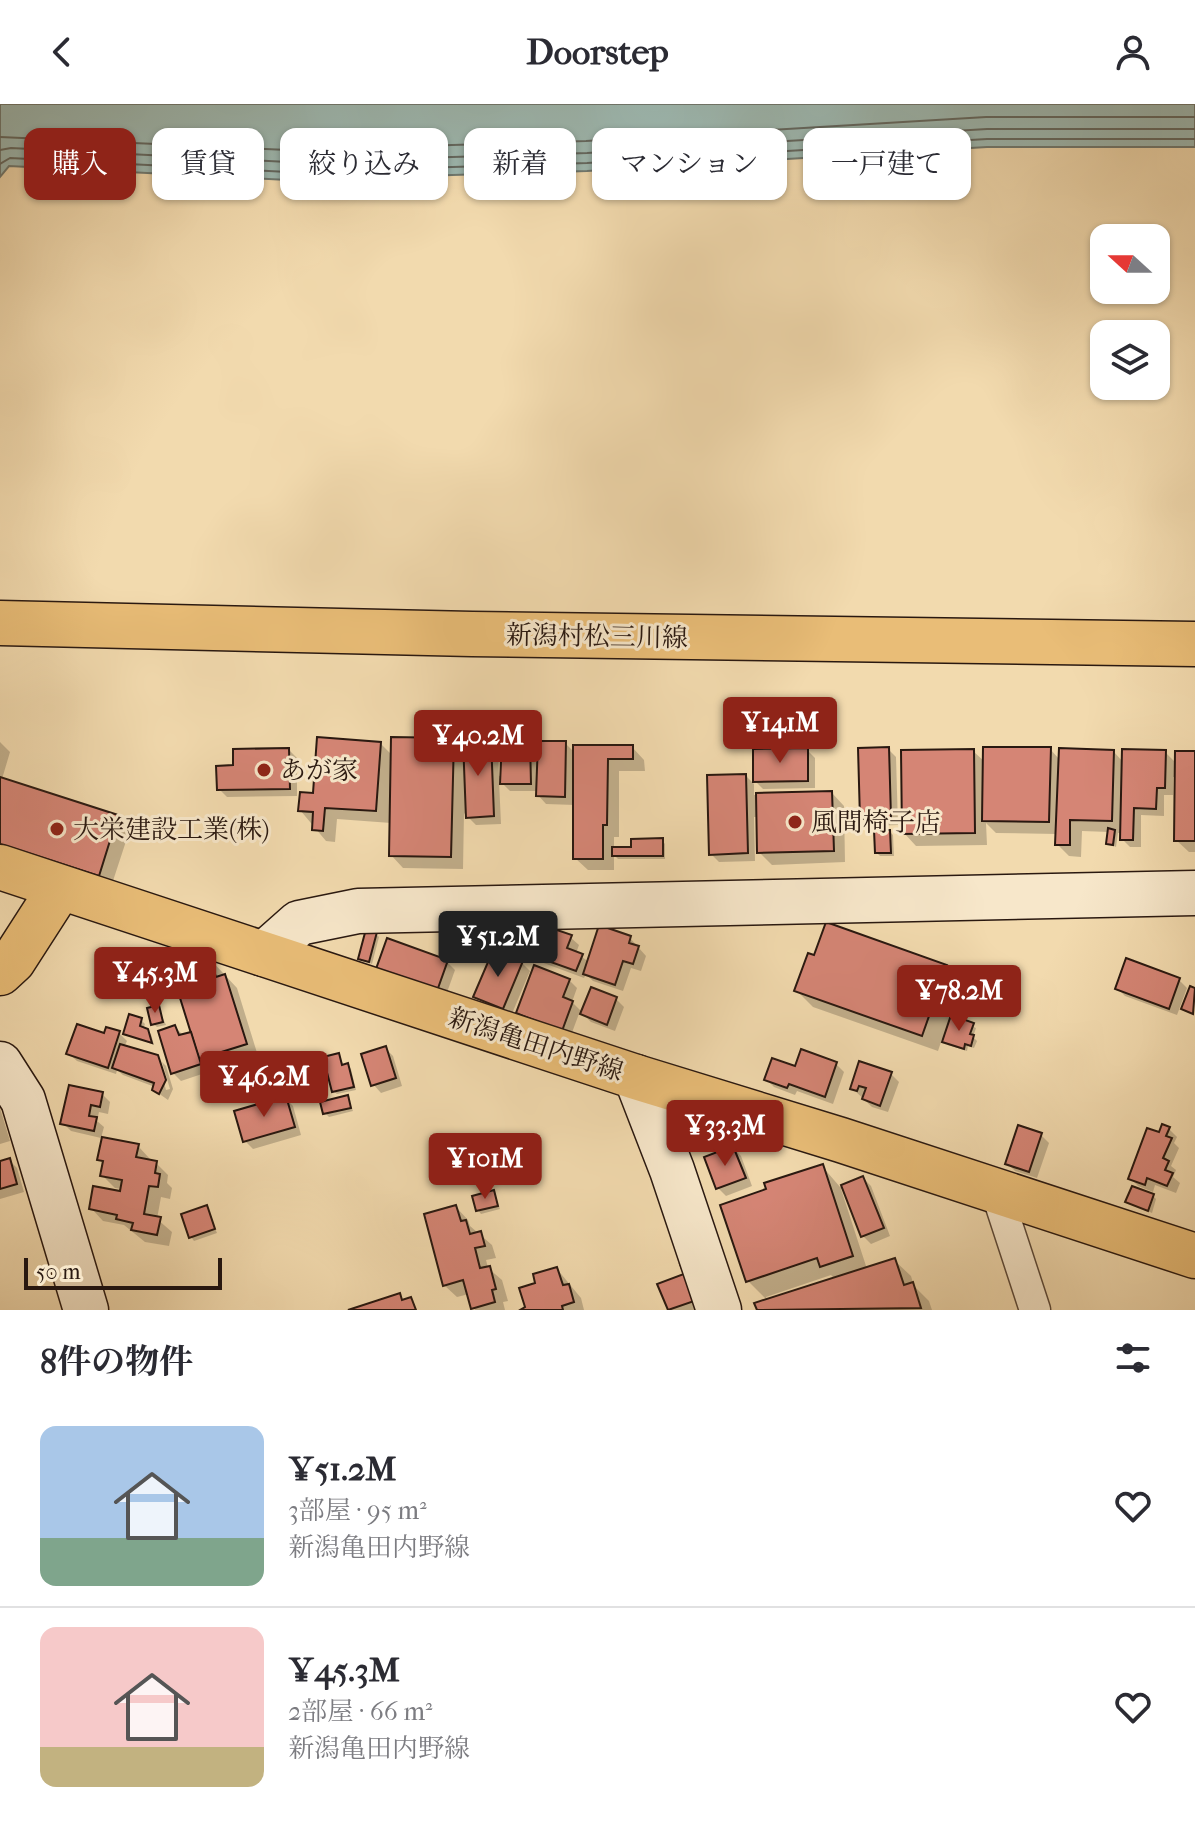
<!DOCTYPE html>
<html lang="ja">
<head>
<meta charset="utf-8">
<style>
  body { margin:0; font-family:"IM FELL French Canon","Noto Serif JP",serif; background:#f7f7f7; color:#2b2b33; height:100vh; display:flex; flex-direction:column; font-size:30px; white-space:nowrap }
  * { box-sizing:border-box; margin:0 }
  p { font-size:26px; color:#7c7c81 }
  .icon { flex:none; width:44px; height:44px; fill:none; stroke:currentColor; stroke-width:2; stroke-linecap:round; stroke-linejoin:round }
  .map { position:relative; height:1206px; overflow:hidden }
  .sheet { display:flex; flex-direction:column; background:#fff; flex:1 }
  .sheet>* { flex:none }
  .top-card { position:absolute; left:24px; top:24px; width:1148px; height:72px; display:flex; gap:16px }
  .needle { width:52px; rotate:291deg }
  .controls { position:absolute; left:1090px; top:120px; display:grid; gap:16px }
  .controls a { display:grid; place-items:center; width:80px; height:80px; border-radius:16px; background:#fff; box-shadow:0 2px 6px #0004; font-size:40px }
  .scale { position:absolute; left:24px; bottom:20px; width:198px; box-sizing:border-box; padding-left:8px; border:4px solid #291810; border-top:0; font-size:22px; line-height:28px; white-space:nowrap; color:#291810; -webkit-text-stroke:6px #f7e7ca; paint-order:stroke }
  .price { position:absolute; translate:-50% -68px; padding:0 18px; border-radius:8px; background:#8f2418; color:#fff; font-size:26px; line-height:52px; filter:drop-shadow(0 2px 4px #0008) }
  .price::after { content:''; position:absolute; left:50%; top:48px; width:24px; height:18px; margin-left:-12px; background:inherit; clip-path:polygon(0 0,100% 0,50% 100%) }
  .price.selected { background:#222; color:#fff }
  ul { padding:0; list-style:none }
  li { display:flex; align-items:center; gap:24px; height:200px; padding:0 40px }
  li+li { border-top:2px solid #e1e1e2 }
  li span { display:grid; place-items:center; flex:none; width:224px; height:160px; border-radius:16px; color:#555 }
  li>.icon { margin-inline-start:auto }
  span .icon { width:96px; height:96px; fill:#fffc; stroke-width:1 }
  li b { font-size:34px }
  h2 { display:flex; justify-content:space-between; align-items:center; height:96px; padding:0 40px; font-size:34px }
  .chip { padding:0 28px; border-radius:16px; background:#fff; box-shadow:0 2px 6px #0004; font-size:28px; line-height:72px }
  .chip.selected { background:#8f2418; color:#fff }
  header { display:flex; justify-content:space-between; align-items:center; height:104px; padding:0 40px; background:#fff; font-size:36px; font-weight:800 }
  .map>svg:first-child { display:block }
  .water { fill:#9db9b2; stroke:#6f7971; stroke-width:2 }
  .shadow { fill:#0003 }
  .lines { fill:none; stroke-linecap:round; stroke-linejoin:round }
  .shore { stroke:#636861; stroke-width:2 }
  .building { fill:#d58575; stroke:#291810; stroke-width:2 }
  .street-casing { stroke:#5b4838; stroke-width:33 }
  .secondary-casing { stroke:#291810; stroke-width:47 }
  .primary-casing { stroke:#291810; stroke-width:47 }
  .street { stroke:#f7e7ca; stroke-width:30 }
  .secondary { stroke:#f7e7ca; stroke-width:44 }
  .primary { stroke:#e9bd77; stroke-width:44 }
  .poi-dot { fill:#8f2418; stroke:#f7e7ca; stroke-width:3 }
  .labels { text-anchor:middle; stroke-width:6; stroke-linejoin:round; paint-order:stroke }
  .street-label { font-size:26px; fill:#291810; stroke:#f7e7ca }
  .poi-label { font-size:26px; fill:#291810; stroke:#f7e7ca; text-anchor:start }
</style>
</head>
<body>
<header><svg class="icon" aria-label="back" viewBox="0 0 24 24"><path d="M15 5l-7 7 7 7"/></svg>Doorstep<svg class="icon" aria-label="person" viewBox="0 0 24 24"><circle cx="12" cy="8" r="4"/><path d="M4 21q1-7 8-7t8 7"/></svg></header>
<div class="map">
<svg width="1195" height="1206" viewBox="0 0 1195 1206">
  <rect width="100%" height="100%" fill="#f2daae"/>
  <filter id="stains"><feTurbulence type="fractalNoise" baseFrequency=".0025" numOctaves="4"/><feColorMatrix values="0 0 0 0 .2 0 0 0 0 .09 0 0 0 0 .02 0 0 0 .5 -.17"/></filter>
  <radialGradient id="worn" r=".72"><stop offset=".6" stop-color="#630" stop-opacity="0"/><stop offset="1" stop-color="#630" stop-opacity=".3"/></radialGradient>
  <path class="water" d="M0 0H1195V43H987L587 67 288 76 9 62 0 73Z"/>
  <g class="shadow">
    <path d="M453 636 466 648 490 637 498 645 499 672H503L530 639 539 649 565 639 575 649 632 643 644 656 645 667H619V733H614V745H633L662 736 665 740V755H618L614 751V766H588L575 754V701L546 700 538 691V687H510L499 676 501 720 476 721 464 709 463 765 403 764 391 751V719L337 715 335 738 326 737 300 706 314 692 381 640 393 652Z"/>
    <path d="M0 638 10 648 2 675 117 712 130 725 111 783 0 747Z"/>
    <path d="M888 645 896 653 898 721 870 722 862 714Z"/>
    <path d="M1050 645 1060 656 1114 648 1123 658 1165 648 1177 660 1195 649V748H1189L1176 736 1177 673H1173V691H1164V712L1141 711V743H1130L1122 735V729H1118L1116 743 1108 739 1109 728 1082 727 1081 753 1069 752 1057 740V730L996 729 986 719 987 741 916 742 904 729 973 647 985 658Z"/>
    <path d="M289 646 297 654V692L227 693 219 685 235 663Z"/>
    <path d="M807 646 815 654V684L763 685 755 677Z"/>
    <path d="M746 672 754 680V691L832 689 844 702 845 758 772 761 759 748 758 713H754L755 757 719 758 711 750Z"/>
    <path d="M890 728 893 731 894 752H880L877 749Z"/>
    <path d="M533 827 536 830 527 854 519 849 520 846 504 837Z"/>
    <path d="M376 830 379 833 372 860 360 854Z"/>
    <path d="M570 833 579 841 576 849 589 858 630 834 646 852 641 867 631 864 623 887 593 877 586 870 584 874 541 858 533 850Z"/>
    <path d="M209 854 237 884 258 952 213 967 204 958 208 968 181 977 173 969 175 923 184 932 193 929Z"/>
    <path d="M447 858 455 866 445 894 379 864Z"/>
    <path d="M522 859 530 867 511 912 484 900 476 892Z"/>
    <path d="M946 862 963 879 950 913 976 924 973 933 977 937 974 944 968 942 967 947 948 941 942 935 938 947 813 903 797 887Z"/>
    <path d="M569 876 577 884 572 898 583 909 616 895 624 903 615 927 591 918 580 907 570 934 526 917 518 909Z"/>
    <path d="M1179 876 1187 884 1177 911 1125 892 1117 884Z"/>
    <path d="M158 903 166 921 157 923 153 920Z"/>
    <path d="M141 916 145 920 143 925 151 930 154 941 126 929Z"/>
    <path d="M119 929 127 937 124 943 157 953 160 956H158L166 986 170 985 162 958 166 962 173 985 168 996 154 986 155 983 123 971 117 966 116 970 77 957 68 949 105 931Z"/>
    <path d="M385 944 393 952 402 982 381 989 373 980Z"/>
    <path d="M339 951 344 962 348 961 351 965 356 986 337 990 333 987Z"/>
    <path d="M313 958 323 978 295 989 292 986Z"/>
    <path d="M836 960 844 968 833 1000 797 987 795 991 774 983 766 975 796 964Z"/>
    <path d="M274 970 282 988 269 992 265 988Z"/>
    <path d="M891 970 899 978 888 1008 872 1003 852 984Z"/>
    <path d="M102 990 110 998 108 1010 99 1008 97 1017 104 1023 101 1034 71 1027 63 1019Z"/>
    <path d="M347 993 353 1007 329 1013 325 1009Z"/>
    <path d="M285 994 293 1002 301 1031 253 1045 245 1037Z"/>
    <path d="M0 1004 10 1037 0 1040Z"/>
    <path d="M719 1017 725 1034 706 1041 702 1038Z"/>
    <path d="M1169 1025 1177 1033 1174 1039 1179 1044 1171 1062 1176 1066 1173 1073 1180 1079 1176 1089 1155 1081 1153 1088 1138 1082 1130 1074Z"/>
    <path d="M1041 1031 1049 1039 1037 1074 1015 1067 1007 1059Z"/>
    <path d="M138 1042 150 1055V1058L156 1059 168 1071 167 1079 172 1084 170 1095 161 1093 157 1115 172 1128 169 1142 145 1138 124 1121 103 1117 91 1104 122 1089V1085L115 1084 102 1071 104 1060 100 1056Z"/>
    <path d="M733 1044 741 1052 752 1082 726 1092 718 1084 706 1054Z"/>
    <path d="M9 1056 17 1064 24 1088 0 1095V1059Z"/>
    <path d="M822 1062 840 1083 863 1074 871 1082 890 1132 871 1140 863 1132 844 1084 841 1085 867 1165 894 1156 911 1172 914 1182 929 1197 932 1206H759L757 1200 835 1175 831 1171 766 1193 767 1196 748 1177 769 1087Z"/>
    <path d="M493 1088 500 1105 481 1110 478 1106Z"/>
    <path d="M1153 1092 1156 1095 1152 1109 1128 1098Z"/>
    <path d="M456 1103 468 1116 470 1122 492 1141 496 1154 486 1156 488 1164 502 1176 508 1197 503 1198 505 1206H475L469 1190 457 1193 444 1181Z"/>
    <path d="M206 1104 217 1129 194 1137 191 1133Z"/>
    <path d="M557 1165 581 1194 584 1206H522L527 1204Z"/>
    <path d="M687 1171 701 1206H670L660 1181Z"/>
  </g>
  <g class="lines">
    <g class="shore">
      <path d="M0 33 288 46 586 37 986 13H1195"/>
      <path d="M0 46 11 44 288 58 587 49 987 25H1195"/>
      <path d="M0 60 10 54 288 68 587 59 987 35H1195"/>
    </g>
  </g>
  <g class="building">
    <path d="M317 633 381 638 376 707 325 704 323 727 312 726 313 708 298 707 300 688 313 689Z"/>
    <path d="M391 633 454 634 451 753 389 752Z"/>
    <path d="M491 635 494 712 466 714 463 636Z"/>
    <path d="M502 636 530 637 531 680H500Z"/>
    <path d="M538 637H566L565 693 536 692Z"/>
    <path d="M573 641H633V655H608L607 721H603V755H573Z"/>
    <path d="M889 643 891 714 860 715 858 644Z"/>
    <path d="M983 643H1051L1049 718 982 717Z"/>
    <path d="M289 644 290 685 217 686 216 662 233 661V645Z"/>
    <path d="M808 644V677L753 678V645Z"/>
    <path d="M1059 644 1114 646 1112 717 1070 716V741H1055Z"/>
    <path d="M974 645 975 729 902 730 901 646Z"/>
    <path d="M1122 645 1166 646 1165 684H1157L1156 705 1134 704 1133 736H1120Z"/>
    <path d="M1175 647H1195V737H1174Z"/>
    <path d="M746 670 748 749 709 751 707 671Z"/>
    <path d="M0 673 118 711 99 772 0 740Z"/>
    <path d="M832 687 834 747 757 749 756 689Z"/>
    <path d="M1108 724 1115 726 1113 741 1106 740Z"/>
    <path d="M874 726H890L891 749H875Z"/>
    <path d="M663 734V752H612V743H631V735Z"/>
    <path d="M826 818 947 861 922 932 794 887 808 849 814 851Z"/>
    <path d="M508 821 523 827 525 822 534 825 523 852 517 849 519 845 501 838Z"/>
    <path d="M542 821 572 831 567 844 583 850 576 867 531 851Z"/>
    <path d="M599 821 631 832 629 839 639 842 633 860 623 857 615 881 583 870Z"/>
    <path d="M366 825 377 828 369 858 358 855Z"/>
    <path d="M387 834 448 856 437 887 376 865Z"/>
    <path d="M494 844 523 857 503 905 473 893Z"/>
    <path d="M209 852 216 873 225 870 247 940 199 955 171 865Z"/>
    <path d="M1126 854 1180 874 1169 905 1115 885Z"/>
    <path d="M534 861 570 875 563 893 573 897 562 927 516 909Z"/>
    <path d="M1190 882 1195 884 1193 910 1181 905Z"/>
    <path d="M591 883 617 893 607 921 580 910Z"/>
    <path d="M159 901 163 918 151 921 147 904Z"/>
    <path d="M129 910 142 914 140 922 148 925 152 939 123 930Z"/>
    <path d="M951 911 974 919 970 930 974 931 971 942 965 940 964 945 942 938Z"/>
    <path d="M77 920 104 929 106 923 120 927 108 964 66 950Z"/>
    <path d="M175 921 179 931 191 928 201 960 171 970 158 927Z"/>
    <path d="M120 940 158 951 166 976 159 990 152 986 154 979 112 964Z"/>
    <path d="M386 942 396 974 371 982 361 950Z"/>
    <path d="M801 945 837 958 825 993 789 980 787 984 764 976 772 954 795 962Z"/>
    <path d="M339 949 342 961 348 959 354 983 332 988 323 953Z"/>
    <path d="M313 956 321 975 290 987 282 969Z"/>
    <path d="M859 957 892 968 880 1002 862 995 866 984 859 982 857 987 850 985Z"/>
    <path d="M274 968 279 985 263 989 258 972Z"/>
    <path d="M69 981 103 988 100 1003 91 1001 89 1012 97 1013 94 1027 60 1020Z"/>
    <path d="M348 991 351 1004 323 1010 320 998Z"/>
    <path d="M286 992 295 1023 243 1038 234 1007Z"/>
    <path d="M717 1011 723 1031 700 1039 694 1019Z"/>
    <path d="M1162 1020 1170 1023 1166 1032 1172 1034 1163 1054 1169 1057 1165 1066 1173 1069 1167 1082 1147 1074 1145 1081 1128 1075 1147 1024 1159 1028Z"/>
    <path d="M1018 1021 1042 1029 1029 1068 1005 1060Z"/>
    <path d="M102 1033 139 1040 136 1053 157 1057 155 1069 160 1070 158 1083 149 1082 144 1110 161 1113 157 1131 131 1126 133 1119 116 1115 117 1111 89 1105 93 1082 120 1087 122 1076 100 1072 103 1057 97 1056Z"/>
    <path d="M733 1042 746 1074 716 1085 704 1053Z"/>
    <path d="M10 1054 17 1080 0 1085V1057Z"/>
    <path d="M823 1060 853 1152 820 1163 817 1154 746 1178 720 1101 766 1085 764 1079Z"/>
    <path d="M863 1072 884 1124 861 1133 841 1081Z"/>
    <path d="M1132 1082 1154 1090 1148 1107 1125 1098Z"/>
    <path d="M494 1086 498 1102 476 1107 472 1092Z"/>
    <path d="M207 1101 215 1125 189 1134 181 1110Z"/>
    <path d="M456 1101 461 1117 466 1116 470 1130 481 1127 485 1142 475 1144 480 1164 490 1162 496 1185 492 1186 495 1198 471 1205 463 1176 443 1182 424 1110Z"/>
    <path d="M895 1154 904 1181 913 1178 921 1204 757 1206 754 1199Z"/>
    <path d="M691 1156 706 1193 668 1206 657 1180 684 1170 680 1160Z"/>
    <path d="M557 1163 563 1181 569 1180 574 1198 562 1202 563 1206H520L525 1203 519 1184 535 1179 533 1170Z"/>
    <path d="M400 1189 402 1196 411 1193 416 1206H348Z"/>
  </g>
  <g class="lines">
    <g class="street-casing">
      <path id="street" d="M996 1087 1035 1206"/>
    </g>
    <g class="secondary-casing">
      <g id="secondary">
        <path d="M264 850 299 819 358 807 1195 789"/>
        <path d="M0 960 23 996 86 1206"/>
        <path d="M636 973 672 1066 719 1206"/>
      </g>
    </g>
    <g class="primary-casing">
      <g id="primary">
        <path d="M0 519 472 530 1195 540"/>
        <path d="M0 763 636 973 841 1036 1195 1152"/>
        <path d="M0 869 13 857 60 784"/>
      </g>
    </g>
    <use href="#street" class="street"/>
    <use href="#secondary" class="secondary"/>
    <use href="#primary" class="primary"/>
  </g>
  <g class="poi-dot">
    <circle cx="264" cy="666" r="8"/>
    <circle cx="795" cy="718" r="8"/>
    <circle cx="57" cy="725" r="8"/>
  </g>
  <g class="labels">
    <g class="street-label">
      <text transform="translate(597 532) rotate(1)" y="9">新潟村松三川線</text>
      <text transform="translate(536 940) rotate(18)" y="9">新潟亀田内野線</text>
    </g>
    <g class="poi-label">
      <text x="280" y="675">あが家</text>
      <text x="811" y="727">風間椅子店</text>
      <text x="73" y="734">大栄建設工業(株)</text>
    </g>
  </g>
  <rect width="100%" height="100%" filter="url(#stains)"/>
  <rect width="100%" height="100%" fill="url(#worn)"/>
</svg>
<div class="controls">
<a><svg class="needle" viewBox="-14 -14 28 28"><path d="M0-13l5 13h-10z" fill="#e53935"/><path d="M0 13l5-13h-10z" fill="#7c7c81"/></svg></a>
<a><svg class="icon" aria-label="layers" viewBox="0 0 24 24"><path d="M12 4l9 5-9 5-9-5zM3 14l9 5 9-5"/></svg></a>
</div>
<div class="scale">50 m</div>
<b class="price" style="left:780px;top:661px">¥141M</b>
<b class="price" style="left:478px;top:674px">¥40.2M</b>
<b class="price selected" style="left:498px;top:875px">¥51.2M</b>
<b class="price" style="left:155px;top:911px">¥45.3M</b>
<b class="price" style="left:959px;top:929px">¥78.2M</b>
<b class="price" style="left:264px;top:1015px">¥46.2M</b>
<b class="price" style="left:725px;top:1064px">¥33.3M</b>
<b class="price" style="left:485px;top:1097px">¥101M</b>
<div class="top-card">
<a class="chip selected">購入</a>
<a class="chip">賃貸</a>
<a class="chip">絞り込み</a>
<a class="chip">新着</a>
<a class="chip">マンション</a>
<a class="chip">一戸建て</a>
</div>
</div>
<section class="sheet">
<h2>8件の物件<svg class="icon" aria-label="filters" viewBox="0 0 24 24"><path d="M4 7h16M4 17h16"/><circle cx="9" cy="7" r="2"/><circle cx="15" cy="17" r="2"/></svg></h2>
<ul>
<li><span style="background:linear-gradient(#a9c7e8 70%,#7fa58c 0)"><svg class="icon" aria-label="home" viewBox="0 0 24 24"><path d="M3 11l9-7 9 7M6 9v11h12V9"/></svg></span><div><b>¥51.2M</b><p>3部屋 · 95 m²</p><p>新潟亀田内野線</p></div><svg class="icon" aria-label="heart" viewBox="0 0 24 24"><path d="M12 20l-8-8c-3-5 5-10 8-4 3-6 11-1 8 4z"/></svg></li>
<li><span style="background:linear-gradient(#f6c9c9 75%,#c2b280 0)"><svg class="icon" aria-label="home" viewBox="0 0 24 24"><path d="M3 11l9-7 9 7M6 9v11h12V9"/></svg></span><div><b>¥45.3M</b><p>2部屋 · 66 m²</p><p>新潟亀田内野線</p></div><svg class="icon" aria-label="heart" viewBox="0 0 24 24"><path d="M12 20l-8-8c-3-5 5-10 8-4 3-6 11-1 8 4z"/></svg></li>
</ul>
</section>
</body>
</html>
